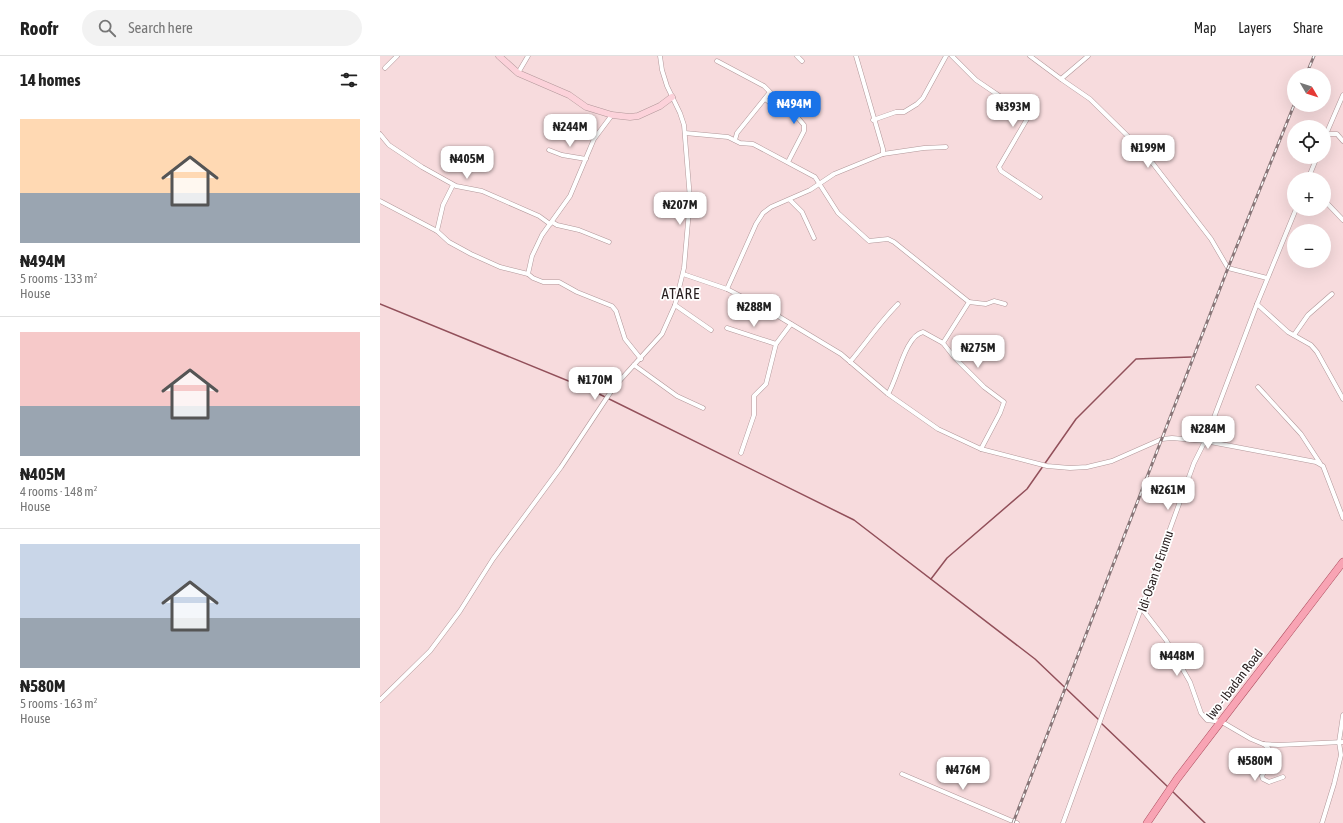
<!DOCTYPE html>
<html lang="en">
<head>
<meta charset="utf-8">
<style>
  body { margin:0; font-family:"Asap Condensed",sans-serif; background:#f2f2f2; color:#222; height:100vh; display:flex; flex-direction:column; font-size:15px; white-space:nowrap }
  * { box-sizing:border-box; margin:0 }
  p { font-size:13px; color:#767676 }
  .icon { flex:none; width:22px; height:22px; fill:none; stroke:currentColor; stroke-width:2; stroke-linecap:round; stroke-linejoin:round }
  .map { position:relative; flex:1; overflow:hidden }
  .panel { display:flex; flex-direction:column; background:#fff; width:380px }
  .panel>* { flex:none }
  .needle { width:26px; rotate:129deg }
  .fabs { position:absolute; left:907px; top:12px; display:grid; gap:8px }
  .fabs a { display:grid; place-items:center; width:44px; height:44px; border-radius:50%; background:#fff; box-shadow:0 4px 16px #0002; font-size:20px }
  .price { position:absolute; translate:-50% -34px; padding:0 9px; border-radius:8px; background:#fff; color:#222; font-size:13px; line-height:26px; filter:drop-shadow(0 1px 2px #0008) }
  .price::after { content:''; position:absolute; left:50%; top:24px; width:12px; height:9px; margin-left:-6px; background:inherit; clip-path:polygon(0 0,100% 0,50% 100%) }
  .price.on { background:#1a73e8; color:#fff }
  ul { padding:0; list-style:none }
  li { display:grid; align-content:center; gap:8px; height:212px; padding:0 20px }
  li+li { border-top:1px solid #e0e0e0 }
  li span { display:grid; place-items:center; height:124px; border-radius:0px; color:#555 }
  li>.icon { margin-inline-start:auto }
  span .icon { width:72px; height:72px; fill:#fffc; stroke-width:1 }
  li b { font-size:17px }
  h2 { display:flex; justify-content:space-between; align-items:center; height:48px; padding:0 20px; font-size:17px }
  header { display:flex; align-items:center; gap:24px; box-sizing:border-box; height:56px; padding:0 20px; background:#fff; border-bottom:1px solid #e0e0e0 }
  header strong { font-size:19px }
  nav { display:flex; gap:22px; margin-inline-start:auto; font-size:14px }
  .search { width:280px; height:36px; background:#f2f2f2; display:flex; align-items:center; gap:10px; box-sizing:border-box; padding:0 14px; border-radius:22px; color:#767676; font-size:15px }
  main { display:flex; flex:1; min-height:0 }
  .map>svg:first-child { display:block }
  .lines { fill:none; stroke-linecap:round; stroke-linejoin:round }
  .stream { stroke:#92505a; stroke-width:1.5 }
  .street-casing { stroke:#b19799; stroke-width:5 }
  .secondary-casing { stroke:#b19799; stroke-width:7 }
  .primary-casing { stroke:#ad4e5f; stroke-width:8 }
  .street { stroke:#fff; stroke-width:4 }
  .secondary { stroke:#fcd2da; stroke-width:6 }
  .primary { stroke:#f8a4b4; stroke-width:7 }
  .rail-casing { stroke:#897678; stroke-width:3 }
  .rail { stroke:#fff; stroke-width:1.5; stroke-dasharray:4.5; stroke-linecap:butt }
  .labels { text-anchor:middle; stroke-width:3.5; stroke-linejoin:round; paint-order:stroke }
  .street-label { font-size:13px; fill:#281e1f; stroke:#fff }
  .quarter-label { font-size:15px; letter-spacing:1px; fill:#281e1f; stroke:#fff }
</style>
</head>
<body>
<header>
<strong>Roofr</strong>
<div class="search"><svg class="icon" aria-label="search" viewBox="0 0 24 24"><circle cx="10" cy="10" r="6"/><path d="M15 15l6 6"/></svg>Search here</div>
<nav><a>Map</a><a>Layers</a><a>Share</a></nav>
</header>
<main>
<section class="panel">
<h2>14 homes<svg class="icon" aria-label="filters" viewBox="0 0 24 24"><path d="M4 7h16M4 17h16"/><circle cx="9" cy="7" r="2"/><circle cx="15" cy="17" r="2"/></svg></h2>
<ul>
<li><span style="background:linear-gradient(#ffd9b3 60%,#9aa5b1 0)"><svg class="icon" aria-label="home" viewBox="0 0 24 24"><path d="M3 11l9-7 9 7M6 9v11h12V9"/></svg></span><div><b>₦494M</b><p>5 rooms · 133 m²</p><p>House</p></div></li>
<li><span style="background:linear-gradient(#f6c9c9 60%,#9aa5b1 0)"><svg class="icon" aria-label="home" viewBox="0 0 24 24"><path d="M3 11l9-7 9 7M6 9v11h12V9"/></svg></span><div><b>₦405M</b><p>4 rooms · 148 m²</p><p>House</p></div></li>
<li><span style="background:linear-gradient(#c9d6e8 60%,#9aa5b1 0)"><svg class="icon" aria-label="home" viewBox="0 0 24 24"><path d="M3 11l9-7 9 7M6 9v11h12V9"/></svg></span><div><b>₦580M</b><p>5 rooms · 163 m²</p><p>House</p></div></li>
</ul>
</section>
<div class="map">
<svg width="963" height="767" viewBox="0 0 963 767">
  <rect width="100%" height="100%" fill="#f7dbdd"/>
  <g class="lines">
    <g class="stream">
      <path d="M0 248 213 335 474 464 655 603 719 664"/>
      <path d="M551 523 567 502 647 433 696 363 756 303 811 301"/>
      <path d="M721 667 788 731"/>
      <path d="M792 735 825 767"/>
    </g>
    <g class="street-casing">
      <g id="street">
        <path d="M417 0 422 5"/>
        <path d="M476 0 503 93V98"/>
        <path d="M572 0 596 24 646 58 647 63 619 111 621 115 660 141"/>
        <path d="M650 0 681 23"/>
        <path d="M708 0 681 23 710 43 764 96 831 183 848 212 887 222"/>
        <path d="M337 5 384 30 390 36 357 77 355 84"/>
        <path d="M5 12 17 0"/>
        <path d="M138 17 148 0"/>
        <path d="M385 43 401 55 418 62 424 69V75L408 106"/>
        <path d="M232 59 214 83 190 140 162 179 152 200 148 218 153 222 163 226H179L197 236 232 250 236 255 245 283 261 303"/>
        <path d="M493 64 516 56H524L537 48 543 42 566 0"/>
        <path d="M305 77 348 81 360 87 373 88 435 121 458 157 489 185 508 183 514 186 589 246"/>
        <path d="M0 78 9 89 42 111 76 130 102 135 159 160 170 168"/>
        <path d="M946 78H957L963 85"/>
        <path d="M944 83 963 39"/>
        <path d="M169 94 182 99 206 103"/>
        <path d="M928 123 937 101"/>
        <path d="M410 144 422 156 434 182"/>
        <path d="M944 144 963 164"/>
        <path d="M0 145 57 175 69 186 91 198 120 211 148 218"/>
        <path d="M172 166 177 169 199 174 229 186"/>
        <path d="M57 175 63 149 73 129"/>
        <path d="M303 218 347 233 393 257 461 298 508 338 558 373 601 393 667 410 690 412 707 411 732 405 782 383 792 382 825 385 936 406 943 410 963 462"/>
        <path d="M347 233 376 168 383 157 391 151 430 134 454 118 503 98 544 92 566 91"/>
        <path d="M877 248 908 276 931 289 937 296 963 343"/>
        <path d="M295 249 331 274"/>
        <path d="M347 272 396 288"/>
        <path d="M914 279 928 259 952 238"/>
        <path d="M470 306C486 287 500 266 518 248"/>
        <path d="M254 309 297 340 323 352"/>
        <path d="M878 331 921 378 940 407"/>
        <path d="M508 338C518 322 525 280 543 276L563 287"/>
        <path d="M601 393 620 357 624 346 604 331 574 301 563 287 589 246 606 248 614 245 625 248"/>
        <path d="M361 397 374 359V340L386 328 396 288 411 268"/>
        <path d="M762 553 786 584 810 626 821 657 827 664 842 666 871 683 883 688 898 689 963 686"/>
        <path d="M0 644 50 595 80 555 113 503 181 411 234 331 282 278 295 249 304 212 310 143 304 69 300 57 287 30 282 14 280 0"/>
        <path d="M884 688 890 694V704L882 720 883 723 889 726 903 721"/>
        <path d="M522 718 637 767"/>
        <path d="M683 767 814 407 825 385 877 248 916 153"/>
        <path d="M942 767 954 728 961 699 959 686 963 659"/>
      </g>
    </g>
    <g class="secondary-casing">
      <path id="secondary" d="M119 0 138 17 189 39 206 51 232 59 250 61 258 60 280 50 292 41"/>
    </g>
    <g class="primary-casing">
      <path id="primary" d="M767 767 797 723 963 506"/>
    </g>
    <use href="#street" class="street"/>
    <use href="#secondary" class="secondary"/>
    <use href="#primary" class="primary"/>
    <g class="rail-casing">
      <g id="rail">
        <path d="M926 19 934 0"/>
        <path d="M633 767 848 212 914 49"/>
      </g>
    </g>
    <use href="#rail" class="rail"/>
  </g>
  <g class="labels">
    <g class="street-label">
      <text transform="translate(775 515) rotate(-71)" y="5">Idi-Osan to Erumu</text>
      <text transform="translate(854 628) rotate(-53)" y="5">Iwo - Ibadan Road</text>
    </g>
    <g class="quarter-label">
      <text x="301" y="243">ATARE</text>
    </g>
  </g>
</svg>
<div class="fabs">
<a><svg class="needle" viewBox="-14 -14 28 28"><path d="M0-13l5 13h-10z" fill="#e53935"/><path d="M0 13l5-13h-10z" fill="#767676"/></svg></a>
<a><svg class="icon" aria-label="locate" viewBox="0 0 24 24"><circle cx="12" cy="12" r="6"/><path d="M12 2v4M12 18v4M2 12h4M18 12h4"/></svg></a>
<a>+</a>
<a>−</a>
</div>
<b class="price on" style="left:414px;top:69px">₦494M</b>
<b class="price" style="left:633px;top:72px">₦393M</b>
<b class="price" style="left:190px;top:92px">₦244M</b>
<b class="price" style="left:768px;top:113px">₦199M</b>
<b class="price" style="left:87px;top:124px">₦405M</b>
<b class="price" style="left:300px;top:170px">₦207M</b>
<b class="price" style="left:374px;top:272px">₦288M</b>
<b class="price" style="left:598px;top:313px">₦275M</b>
<b class="price" style="left:215px;top:345px">₦170M</b>
<b class="price" style="left:828px;top:394px">₦284M</b>
<b class="price" style="left:788px;top:455px">₦261M</b>
<b class="price" style="left:797px;top:621px">₦448M</b>
<b class="price" style="left:875px;top:726px">₦580M</b>
<b class="price" style="left:583px;top:735px">₦476M</b>
</div>
</main>
</body>
</html>
